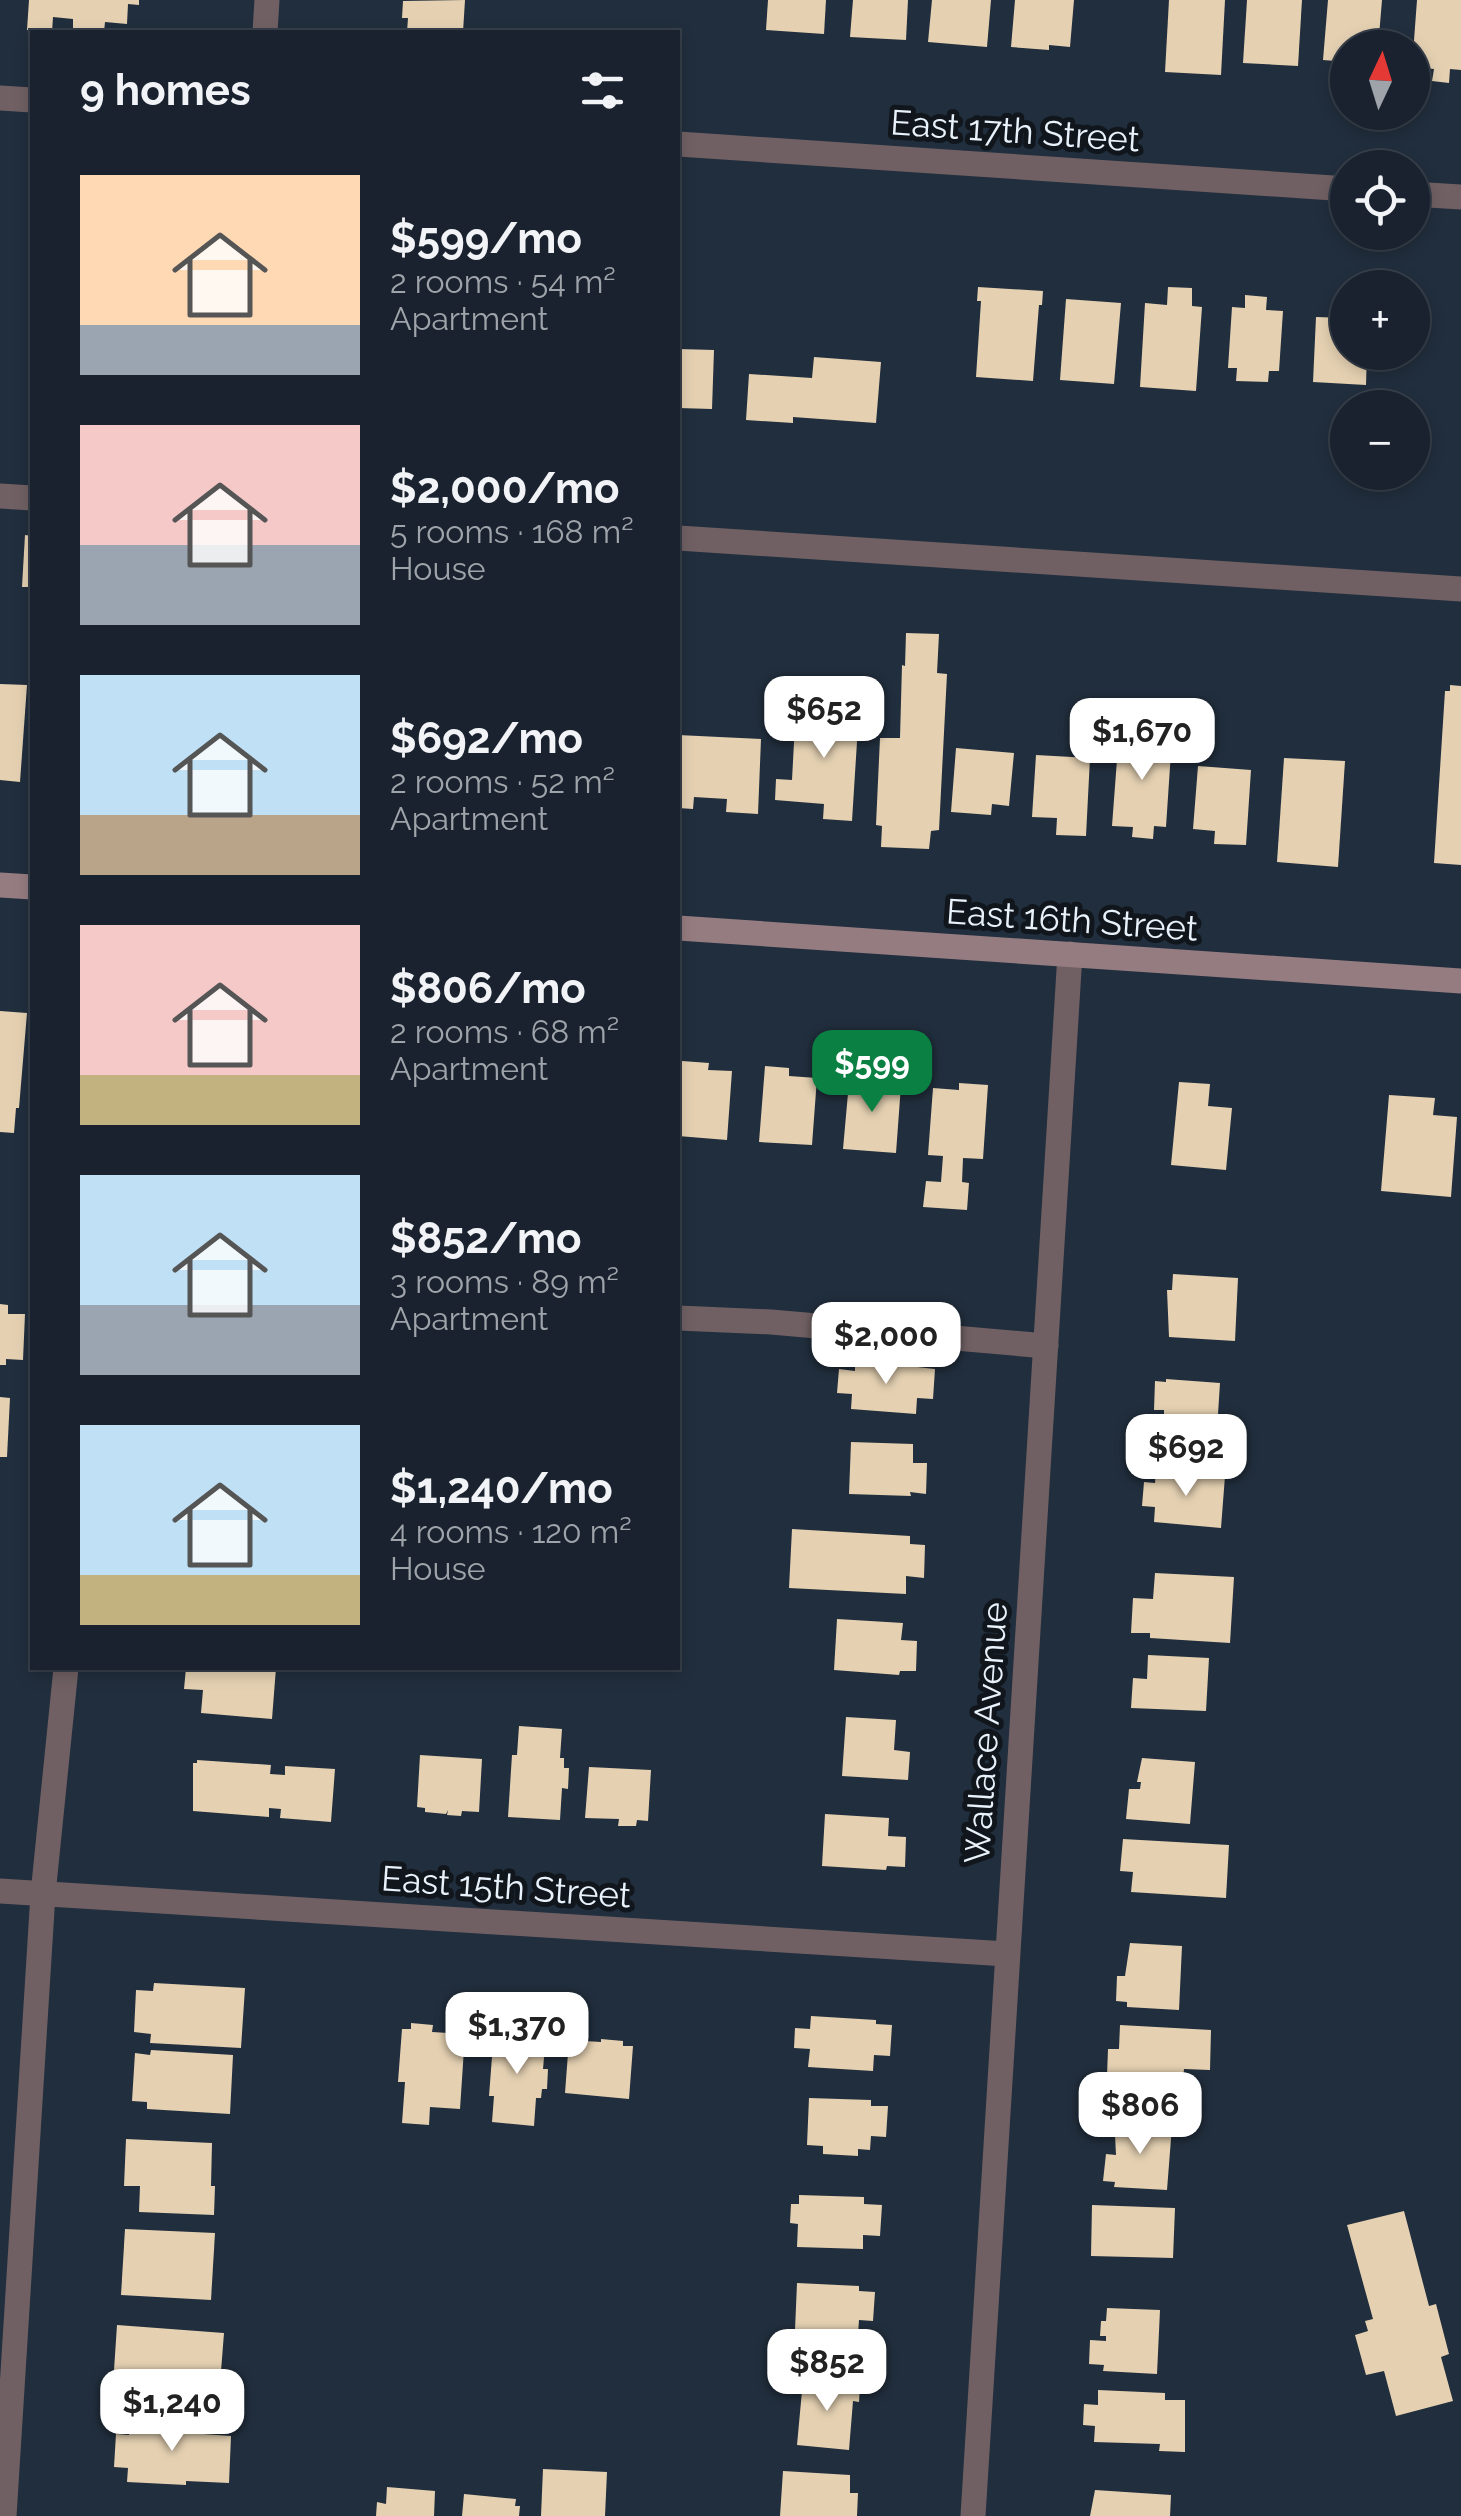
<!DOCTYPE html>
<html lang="en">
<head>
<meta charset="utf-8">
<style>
  body { margin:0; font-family:Raleway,sans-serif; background:#222a36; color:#f1f3f6; height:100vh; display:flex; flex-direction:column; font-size:38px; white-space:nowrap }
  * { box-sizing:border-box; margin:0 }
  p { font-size:32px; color:#9fa4aa }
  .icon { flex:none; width:55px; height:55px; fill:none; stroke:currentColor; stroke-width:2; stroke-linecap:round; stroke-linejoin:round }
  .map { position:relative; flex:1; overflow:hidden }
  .side { position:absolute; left:30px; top:30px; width:650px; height:1640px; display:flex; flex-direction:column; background:#19222e; border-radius:0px; box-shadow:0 5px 15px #0003,0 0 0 2px #373f4a }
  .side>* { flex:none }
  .needle { width:65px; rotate:4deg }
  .controls { position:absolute; left:1330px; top:30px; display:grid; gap:20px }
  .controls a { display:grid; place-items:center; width:100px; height:100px; border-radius:50%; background:#19222e; box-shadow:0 5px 15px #0003,0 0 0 2px #373f4a; font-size:50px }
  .price { position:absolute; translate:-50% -85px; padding:0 22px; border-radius:20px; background:#fff; color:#222; font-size:32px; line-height:65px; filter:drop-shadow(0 2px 5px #0008) }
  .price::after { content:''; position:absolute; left:50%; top:60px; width:30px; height:22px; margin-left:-15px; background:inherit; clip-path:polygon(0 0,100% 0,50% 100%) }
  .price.selected { background:#0b8043; color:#fff }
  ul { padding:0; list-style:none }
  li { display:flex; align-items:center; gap:30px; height:250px; padding:0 50px }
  li span { display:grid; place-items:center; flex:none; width:280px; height:200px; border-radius:0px; color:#555 }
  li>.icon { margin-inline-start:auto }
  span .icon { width:120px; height:120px; fill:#fffc; stroke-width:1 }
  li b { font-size:42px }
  h2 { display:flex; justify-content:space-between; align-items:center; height:120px; padding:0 50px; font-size:42px }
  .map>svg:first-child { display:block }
  .building { fill:#e5d1b2 }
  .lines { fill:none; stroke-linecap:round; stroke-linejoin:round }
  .service { stroke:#706063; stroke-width:25 }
  .minor { stroke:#706063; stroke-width:25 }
  .tertiary { stroke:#706063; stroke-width:25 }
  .secondary { stroke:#957c81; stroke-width:25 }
  .labels { text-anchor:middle; stroke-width:10; stroke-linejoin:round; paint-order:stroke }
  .street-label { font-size:35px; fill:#e9f1fb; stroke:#10161c }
</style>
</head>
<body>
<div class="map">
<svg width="1461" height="2516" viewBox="0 0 1461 2516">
  <rect width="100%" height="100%" fill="#212e3d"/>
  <g class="building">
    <path d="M29 0H139V5L128 4 127 24 105 22 104 32H73V19L53 17 52 32 27 30Z"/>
    <path d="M465 0 463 32H407L408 18H402L403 1Z"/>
    <path d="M768 0H826L824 34 766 30Z"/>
    <path d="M853 0H908L906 40 850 37Z"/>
    <path d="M932 0H991L987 47 928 42Z"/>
    <path d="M1015 0H1074L1070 47 1049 45V50L1011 47Z"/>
    <path d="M1169 0H1225L1221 75 1165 72Z"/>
    <path d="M1247 0H1302L1298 66 1243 63Z"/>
    <path d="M1328 0H1382L1378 48H1348V62L1323 60Z"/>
    <path d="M1417 0H1461V70L1450 69 1449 83 1432 81 1434 69 1412 67Z"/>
    <path d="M978 287 1043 291 1042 305H1039L1033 381 976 377 981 301H977Z"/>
    <path d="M1168 287 1192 288V306L1202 307 1196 391 1140 387 1145 303 1167 305Z"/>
    <path d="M1245 295 1267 297 1266 310 1283 311 1279 371H1269L1268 382 1236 381 1237 368H1228L1232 307 1245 308Z"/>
    <path d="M1066 299 1121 303 1114 384 1060 380Z"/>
    <path d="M1316 317 1348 318V352H1367L1366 385 1313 382Z"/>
    <path d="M678 349 714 350 712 409 678 408Z"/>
    <path d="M814 357 881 362 876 423 793 417V423L746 420 749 374 812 378Z"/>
    <path d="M25 535 32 536V587H22Z"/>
    <path d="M906 633 939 634 937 673 947 674 939 830 931 831 929 849 881 847 882 826 876 825 880 738H900L902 665 905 666Z"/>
    <path d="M0 684 27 685 20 782 0 780Z"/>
    <path d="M1450 685 1461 686V865L1434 863 1445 691H1450Z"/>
    <path d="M796 705 859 710 852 821 823 819 824 804 775 800 776 779 792 780Z"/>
    <path d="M1119 733 1172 737 1166 827 1154 826 1153 839 1132 837 1133 827 1112 826Z"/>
    <path d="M678 735 761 739 758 814 726 812 727 799 694 797 693 809 678 808Z"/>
    <path d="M956 748 1014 753 1009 806 992 804 991 815 951 812Z"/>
    <path d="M1036 755 1090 758 1086 836 1056 835 1057 818 1032 817Z"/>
    <path d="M1284 758 1345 761 1338 867 1277 862Z"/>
    <path d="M1198 766 1251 770 1246 845 1214 844 1215 831 1193 829Z"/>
    <path d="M0 1011 27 1013 19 1108H16L14 1133 0 1132Z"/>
    <path d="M682 1061 709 1063 708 1070 732 1071 727 1140 678 1136Z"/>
    <path d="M765 1066 789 1068V1076L817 1078 812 1145 759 1142Z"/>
    <path d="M850 1071 874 1074V1083L901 1085 896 1153 843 1149Z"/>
    <path d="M1179 1082 1210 1084 1208 1106 1232 1108 1226 1170 1171 1165Z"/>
    <path d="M959 1083 988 1085 983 1159 963 1158 962 1182 969 1183 967 1210 923 1207 926 1181 941 1182 943 1156 928 1155 933 1088 959 1090Z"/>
    <path d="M1389 1095 1435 1098 1433 1115 1457 1117 1451 1197 1381 1191Z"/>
    <path d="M1173 1274 1238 1278 1235 1341 1169 1337 1167 1290H1172Z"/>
    <path d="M0 1304 8 1305V1314H25L23 1360 6 1359V1365H0Z"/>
    <path d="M855 1360 935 1369 933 1399 917 1398 916 1414 851 1409 852 1394 837 1393 839 1369 855 1371Z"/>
    <path d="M1166 1379 1220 1383 1216 1445 1163 1442V1430L1155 1429 1156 1416 1164 1417V1410H1154L1155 1381 1166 1382Z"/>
    <path d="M0 1397 10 1398 7 1457H0Z"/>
    <path d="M851 1442 913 1444V1463H927L926 1494 910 1492 911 1496 849 1494Z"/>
    <path d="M1156 1471 1225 1476 1221 1528 1154 1522 1155 1507 1142 1506 1144 1482 1155 1483Z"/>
    <path d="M792 1529 910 1536V1544L925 1545 924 1578 906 1576V1594L789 1588Z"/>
    <path d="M1155 1573 1234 1577 1230 1643 1150 1638V1633H1131L1133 1598 1153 1599Z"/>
    <path d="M837 1619 903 1623 901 1640 917 1641 916 1671H900L899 1675 834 1670Z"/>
    <path d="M1148 1655 1209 1658 1206 1711 1131 1708 1133 1678 1147 1679Z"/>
    <path d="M186 1668H276L272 1719 201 1713 203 1690 184 1689Z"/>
    <path d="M846 1717 896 1720 894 1750 910 1752 908 1780 842 1776Z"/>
    <path d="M519 1726 562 1729 560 1758H564V1768H569L568 1789 562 1788 560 1820 508 1817 512 1755H517Z"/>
    <path d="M420 1755 482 1759 479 1812 462 1811 461 1816 447 1815 448 1810 446 1814 425 1812V1808L417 1807Z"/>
    <path d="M1142 1758 1195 1762 1190 1824 1126 1819 1129 1789H1140L1141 1782H1137Z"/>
    <path d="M197 1760 271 1765 270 1774 285 1775V1766L335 1769 331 1822 280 1818 281 1809 269 1808V1817L193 1811V1763H197Z"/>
    <path d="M589 1767 651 1770 648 1821 637 1820 636 1826H618L619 1819 585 1818Z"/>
    <path d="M825 1814 889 1818 888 1836 906 1837 905 1867 887 1866 886 1870 822 1866Z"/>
    <path d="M1123 1839 1229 1845 1226 1898 1131 1892 1133 1872 1120 1871Z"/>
    <path d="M1130 1943 1182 1946 1179 2010 1127 2007V2002L1116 2001 1117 1976H1125Z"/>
    <path d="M154 1983 245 1988 241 2048 150 2043 151 2034 134 2032 136 1990 153 1991Z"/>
    <path d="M811 2016 876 2020V2024L892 2025 890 2056 874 2055 873 2071 808 2067 810 2049 794 2048 795 2028 810 2029Z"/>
    <path d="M411 2023 433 2025 432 2032 465 2034 460 2109 430 2107 429 2125 402 2123 405 2082H398L402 2029H411Z"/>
    <path d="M1120 2025 1211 2030 1210 2070 1184 2069 1183 2079 1107 2076 1108 2049H1119Z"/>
    <path d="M494 2031 546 2035 543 2069H548L547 2089H542L541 2098H536L534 2126 492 2122 494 2096H489Z"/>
    <path d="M601 2039 623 2041V2046H633L629 2099 565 2093 569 2040 601 2042Z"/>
    <path d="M151 2050 233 2055 230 2114 147 2109V2102L132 2101 135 2053 150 2055Z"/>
    <path d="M809 2098 871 2100V2106H888L886 2137 871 2136 870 2150 858 2149V2156L823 2154V2146L807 2145Z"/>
    <path d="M1119 2122 1172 2126 1167 2190 1114 2187 1115 2182 1103 2181 1106 2154 1116 2155 1115 2135H1118Z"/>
    <path d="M126 2139 212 2143 211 2186H215L214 2215 139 2212 140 2186H124Z"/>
    <path d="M799 2195 864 2197V2204L882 2205 880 2236 863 2235V2249L797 2247 798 2224 790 2223 791 2204H799Z"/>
    <path d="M1092 2205 1175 2208 1173 2258 1091 2256Z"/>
    <path d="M1404 2211 1429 2306 1436 2304 1449 2354 1441 2357 1453 2401 1396 2416 1384 2371 1366 2375 1355 2335 1368 2331 1365 2321 1373 2319 1347 2225Z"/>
    <path d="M125 2229 215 2233 211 2300 121 2295Z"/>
    <path d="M797 2283 859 2286V2291L875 2292 873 2321 859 2320 858 2334H847V2341L811 2339 812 2330H795Z"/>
    <path d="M1107 2308 1160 2310 1157 2374 1103 2371 1104 2365 1089 2364 1090 2340 1106 2341V2336H1100L1101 2321H1106Z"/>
    <path d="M117 2325 224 2333 220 2384 205 2383 204 2401 130 2396 132 2371 114 2370Z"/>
    <path d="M803 2380 860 2385 859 2402 853 2401 849 2450 797 2445Z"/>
    <path d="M1098 2390 1165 2393V2400H1185V2452L1159 2451 1160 2444 1094 2442 1095 2426 1083 2425 1084 2404 1098 2405Z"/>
    <path d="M129 2420 189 2423V2433L231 2436 229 2483 186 2481V2485L127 2482 128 2468 114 2467 116 2434 129 2435Z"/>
    <path d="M543 2469 607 2472 605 2516H541Z"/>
    <path d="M783 2471 850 2475V2493H858L857 2516H780Z"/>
    <path d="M387 2487 435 2491 434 2516H376L377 2502 386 2504Z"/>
    <path d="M1095 2490 1171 2495 1170 2516H1090Z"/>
    <path d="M464 2494 516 2499 515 2506H520L519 2516H462Z"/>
  </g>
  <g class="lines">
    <g class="service">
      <path d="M0 496 32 498"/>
      <path d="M678 538 1461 589"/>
      <path d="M678 1318 771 1322 1046 1346"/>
    </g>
    <g class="minor">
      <path d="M0 98 32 100"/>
      <path d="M678 144 1348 189"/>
      <path d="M1412 194 1461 197"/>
      <path d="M0 1891 1007 1954"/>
      <path d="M973 2516 1070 954"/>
    </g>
    <g class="tertiary">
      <path d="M265 32 267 0"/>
      <path d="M4 2516 43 1894 66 1668"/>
    </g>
    <g class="secondary">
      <path d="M0 885 32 887"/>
      <path d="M678 928 1461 981"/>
    </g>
  </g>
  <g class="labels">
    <g class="street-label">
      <text transform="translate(1015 131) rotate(4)" y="12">East 17th Street</text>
      <text transform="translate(1072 920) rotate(4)" y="12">East 16th Street</text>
      <text transform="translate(986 1733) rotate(-86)" y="12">Wallace Avenue</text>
      <text transform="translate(506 1887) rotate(4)" y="12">East 15th Street</text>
    </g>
  </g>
</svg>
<div class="controls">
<a><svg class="needle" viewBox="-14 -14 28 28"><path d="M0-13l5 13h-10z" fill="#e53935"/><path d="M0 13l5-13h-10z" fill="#9fa4aa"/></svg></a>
<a><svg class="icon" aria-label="locate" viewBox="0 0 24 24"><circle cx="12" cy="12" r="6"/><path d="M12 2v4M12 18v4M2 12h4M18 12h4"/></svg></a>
<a>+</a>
<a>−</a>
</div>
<b class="price" style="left:824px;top:761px">$652</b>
<b class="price" style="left:1142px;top:783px">$1,670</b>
<b class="price selected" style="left:872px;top:1115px">$599</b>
<b class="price" style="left:886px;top:1387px">$2,000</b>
<b class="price" style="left:1186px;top:1499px">$692</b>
<b class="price" style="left:517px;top:2077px">$1,370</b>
<b class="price" style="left:1140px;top:2157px">$806</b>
<b class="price" style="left:827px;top:2414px">$852</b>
<b class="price" style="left:172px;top:2454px">$1,240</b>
<section class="side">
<h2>9 homes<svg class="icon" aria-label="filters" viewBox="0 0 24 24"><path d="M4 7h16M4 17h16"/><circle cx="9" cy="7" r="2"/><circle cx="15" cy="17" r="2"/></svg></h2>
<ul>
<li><span style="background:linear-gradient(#ffd9b3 75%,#9aa5b1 0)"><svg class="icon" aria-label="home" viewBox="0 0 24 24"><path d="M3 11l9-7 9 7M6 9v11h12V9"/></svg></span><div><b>$599/mo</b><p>2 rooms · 54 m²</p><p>Apartment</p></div></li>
<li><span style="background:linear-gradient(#f6c9c9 60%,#9aa5b1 0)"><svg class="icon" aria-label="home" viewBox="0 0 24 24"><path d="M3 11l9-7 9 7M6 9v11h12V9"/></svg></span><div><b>$2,000/mo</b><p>5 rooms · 168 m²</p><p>House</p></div></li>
<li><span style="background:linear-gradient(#bfe0f5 70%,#b9a48a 0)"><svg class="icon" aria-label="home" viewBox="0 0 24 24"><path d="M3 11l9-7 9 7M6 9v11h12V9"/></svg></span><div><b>$692/mo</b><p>2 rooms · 52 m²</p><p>Apartment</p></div></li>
<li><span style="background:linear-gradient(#f6c9c9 75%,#c2b280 0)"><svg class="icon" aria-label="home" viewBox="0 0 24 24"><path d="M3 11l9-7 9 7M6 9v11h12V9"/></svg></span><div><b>$806/mo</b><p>2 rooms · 68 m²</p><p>Apartment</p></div></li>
<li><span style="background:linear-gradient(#bfe0f5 65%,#9aa5b1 0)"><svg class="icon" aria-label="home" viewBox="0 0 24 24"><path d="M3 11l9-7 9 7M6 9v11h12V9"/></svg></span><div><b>$852/mo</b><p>3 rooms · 89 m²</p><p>Apartment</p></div></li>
<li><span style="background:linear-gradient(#bfe0f5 75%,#c2b280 0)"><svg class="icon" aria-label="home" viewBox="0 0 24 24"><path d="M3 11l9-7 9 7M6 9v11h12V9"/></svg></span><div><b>$1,240/mo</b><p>4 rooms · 120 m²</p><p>House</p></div></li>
</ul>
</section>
</div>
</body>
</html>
